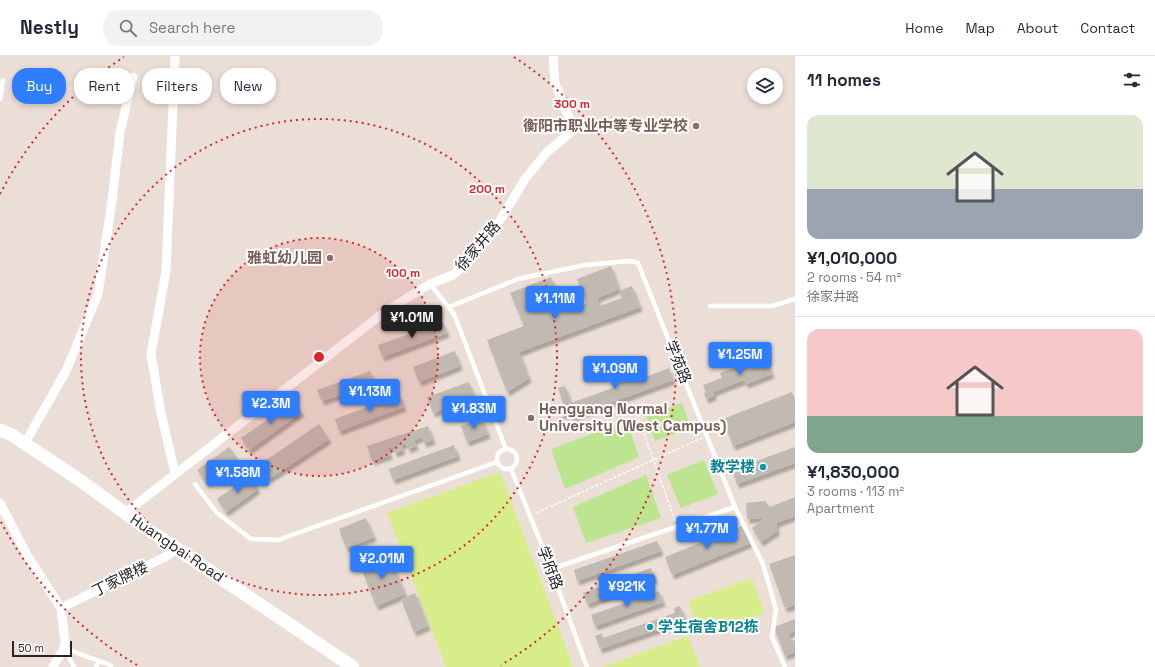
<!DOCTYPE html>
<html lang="en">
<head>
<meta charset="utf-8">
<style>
  body { margin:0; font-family:"Space Grotesk","Noto Sans SC",sans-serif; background:#f2f2f3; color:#1f2937; height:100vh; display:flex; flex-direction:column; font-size:15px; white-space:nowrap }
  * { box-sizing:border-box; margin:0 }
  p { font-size:13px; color:#747a83 }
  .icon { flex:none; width:22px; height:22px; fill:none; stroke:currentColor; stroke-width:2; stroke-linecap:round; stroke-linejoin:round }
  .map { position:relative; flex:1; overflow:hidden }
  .side { display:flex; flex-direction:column; background:#fff; width:360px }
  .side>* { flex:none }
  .hud { position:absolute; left:12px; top:12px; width:380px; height:36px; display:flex; gap:8px }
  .fabs { position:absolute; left:747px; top:12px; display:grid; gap:8px }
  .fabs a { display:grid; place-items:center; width:36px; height:36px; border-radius:50%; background:#fff; box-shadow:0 2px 6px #0003; font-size:20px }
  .scale { position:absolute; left:12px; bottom:10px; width:60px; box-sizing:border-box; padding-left:4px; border:2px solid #262626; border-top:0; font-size:11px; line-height:14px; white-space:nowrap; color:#262626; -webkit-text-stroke:3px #fff; paint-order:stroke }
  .price { position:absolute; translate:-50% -34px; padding:0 9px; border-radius:4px; background:#2f7eff; color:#fff; font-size:13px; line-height:26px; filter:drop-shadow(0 1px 2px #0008) }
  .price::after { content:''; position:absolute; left:50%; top:24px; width:12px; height:9px; margin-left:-6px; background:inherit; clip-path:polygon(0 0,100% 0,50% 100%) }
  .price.on { background:#222; color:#fff }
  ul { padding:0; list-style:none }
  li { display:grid; align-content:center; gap:8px; height:212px; padding:0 12px }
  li+li { border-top:1px solid #e0e1e3 }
  li span { display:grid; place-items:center; height:124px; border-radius:12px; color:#555 }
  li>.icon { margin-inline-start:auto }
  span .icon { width:72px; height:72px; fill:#fffc; stroke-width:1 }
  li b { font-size:17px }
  h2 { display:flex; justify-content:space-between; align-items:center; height:48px; padding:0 12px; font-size:17px }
  .tag { padding:0 14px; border-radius:16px; background:#fff; box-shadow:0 2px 6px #0003; font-size:14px; line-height:36px }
  .tag.on { background:#2f7eff; color:#fff }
  header { display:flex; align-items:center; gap:24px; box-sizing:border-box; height:56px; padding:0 20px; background:#fff; border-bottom:1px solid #e0e1e3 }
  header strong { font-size:19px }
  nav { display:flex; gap:22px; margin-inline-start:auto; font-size:14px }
  .search { width:280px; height:36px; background:#f2f2f3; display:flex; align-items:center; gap:10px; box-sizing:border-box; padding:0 14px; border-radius:16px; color:#747a83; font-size:15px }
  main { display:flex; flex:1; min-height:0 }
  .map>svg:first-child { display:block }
  .green { fill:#bde58f }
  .pitch { fill:#d6ed8a }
  .building { fill:#c1bab3; filter:url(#shadow) }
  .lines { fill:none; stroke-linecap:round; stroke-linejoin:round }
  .path { stroke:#fff; stroke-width:1.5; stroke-dasharray:3 2; stroke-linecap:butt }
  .lane { stroke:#fff; stroke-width:4.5 }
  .street { stroke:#fff; stroke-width:9 }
  .secondary { stroke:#fff; stroke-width:13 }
  .ring { fill:none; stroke:#d62828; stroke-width:2; stroke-dasharray:2 4 }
  .education-dot { fill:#8d6e63; stroke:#fff; stroke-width:1.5 }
  .culture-dot { fill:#0f9aa8; stroke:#fff; stroke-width:1.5 }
  .labels { text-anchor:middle; stroke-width:4; stroke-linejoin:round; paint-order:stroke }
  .education-label { font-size:15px; font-weight:bold; fill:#785e54; stroke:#fff; text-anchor:end }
  .street-label { font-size:15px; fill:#262626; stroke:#fff }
  .culture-label { font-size:15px; font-weight:bold; fill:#0d838f; stroke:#fff; text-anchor:end }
  .centre { fill:#d62828; stroke:#fff; stroke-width:2 }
  .ring-label { font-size:12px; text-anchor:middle; font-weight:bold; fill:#d62828; stroke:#fff; stroke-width:4; stroke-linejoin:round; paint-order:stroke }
</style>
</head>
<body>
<header>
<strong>Nestly</strong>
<div class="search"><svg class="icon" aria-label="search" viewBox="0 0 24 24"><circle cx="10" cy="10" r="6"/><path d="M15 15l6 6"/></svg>Search here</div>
<nav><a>Home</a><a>Map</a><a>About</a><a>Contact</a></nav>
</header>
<main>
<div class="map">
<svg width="795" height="611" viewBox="0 0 795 611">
  <defs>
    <filter id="shadow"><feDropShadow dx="2.5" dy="4.5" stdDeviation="1" flood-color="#0004"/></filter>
  </defs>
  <rect width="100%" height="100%" fill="#eaded6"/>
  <g class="green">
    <path d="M682 347 691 372 655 385 646 360Z"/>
    <path d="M627 365 639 401 565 433 551 393Z"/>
    <path d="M704 404 718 438 681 452 667 419Z"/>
    <path d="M646 419 661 462 586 487 573 451Z"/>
  </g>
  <g class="pitch">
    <path d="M500 416 573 610 571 611H446L387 457Z"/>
    <path d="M752 522 765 557 701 580 688 545Z"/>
    <path d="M688 580 700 611H602Z"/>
  </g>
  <g class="building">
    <path d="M611 210 619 233 597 242 600 250 622 242 619 235 632 230 640 251 519 296 529 322 507 336 487 284 524 270 510 237 551 221 557 237 544 242 551 260 586 247 577 223Z"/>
    <path d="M443 266 447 277 382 301 378 289Z"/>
    <path d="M455 295 460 310 419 326 413 311Z"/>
    <path d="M765 300 772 318 746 328 744 324 713 336 714 340 706 343 704 337 706 336 703 329 722 322 720 317Z"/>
    <path d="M638 310 643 322 669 312 673 324 572 361 570 356 562 359 560 355 565 353 558 332 565 330 571 347 615 331 611 320Z"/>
    <path d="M370 315 375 327 322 345 317 334Z"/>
    <path d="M469 326 475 341 433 357 427 341Z"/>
    <path d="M792 336 795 344V366L733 390 723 363Z"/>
    <path d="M400 339 404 351 339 375 335 363Z"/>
    <path d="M294 345 302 356 249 394 241 382Z"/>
    <path d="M482 363 488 378 467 386 461 370Z"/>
    <path d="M319 368 329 383 269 423 259 409Z"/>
    <path d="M428 370 433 384 424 387 422 381 414 384 416 390 408 393 406 387 401 389 403 394 395 397 393 391 388 392 390 399 372 405 367 390Z"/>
    <path d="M454 389 458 400 393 424 389 413Z"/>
    <path d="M229 391 239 404 207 427 197 414Z"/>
    <path d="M795 391V407L737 428 732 414Z"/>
    <path d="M249 420 258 433 226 456 217 443Z"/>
    <path d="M795 441V460L776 467 777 475 761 486 752 472 763 464 762 462 747 463 746 447 765 445 770 451Z"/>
    <path d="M366 462 374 481 346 492 339 473Z"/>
    <path d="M742 470 750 487 672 519 665 501Z"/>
    <path d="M657 485 661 495 577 525 574 514Z"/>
    <path d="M389 498 405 538 376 550 360 509Z"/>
    <path d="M795 499V549L785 552 769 508Z"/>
    <path d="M651 512 655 523 587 548 583 537Z"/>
    <path d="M659 535 663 546 595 570 591 559Z"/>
    <path d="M415 537 428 570 414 576 401 543Z"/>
    <path d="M680 550 685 564 600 593 595 580 602 577 603 582 675 557 674 552Z"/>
    <path d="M795 563V575L788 578 791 585 795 584V596L785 600 774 571Z"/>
  </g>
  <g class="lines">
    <g class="path">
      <path d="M634 349 675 465"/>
      <path d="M536 457 702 382"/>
    </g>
    <g class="lane">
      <path d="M0 43 3 24"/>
      <path d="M430 228 454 258 506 393"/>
      <path d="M710 250H772L795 243"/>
      <path d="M449 251 518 223 585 209 630 205 638 207 735 451 763 508 776 553 772 581 785 611"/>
      <circle cx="507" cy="403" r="10"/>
      <path d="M511 413 547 502 587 611"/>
      <path d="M195 428 217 457 251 483 278 484 497 406"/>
      <path d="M551 513 735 451"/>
      <path d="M64 592 110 609 111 611"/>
      <path d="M64 592 74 611"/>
      <path d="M96 611 99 605"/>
    </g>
    <g class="street">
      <path d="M175 0 166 215 151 298 161 357 175 417"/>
      <path d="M25 387 66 315 98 238 112 145 120 76 133 21"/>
      <path d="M0 447 27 499 61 552 65 586 64 592 53 611"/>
      <path d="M125 457 386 255 430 228 453 219 471 203 499 166 525 123 547 96 571 76 573 69 566 55 555 27 553 0"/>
      <path d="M61 552 167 500 177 492"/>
    </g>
    <path class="secondary" d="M0 374 12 379 81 425 140 468 353 611"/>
  </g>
  <circle cx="319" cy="301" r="119" fill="#d62828" fill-opacity=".12"/>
  <g class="ring">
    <circle cx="319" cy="301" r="119"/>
    <circle cx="319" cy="301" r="238"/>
    <path d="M137 609A358 358 0 0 1 0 464M0 138A358 358 0 0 1 124 1M514 1A358 358 0 0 1 501 609"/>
  </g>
  <g class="education-dot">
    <circle cx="696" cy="70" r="4"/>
    <circle cx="330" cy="202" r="4"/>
    <circle cx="531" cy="362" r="4"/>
  </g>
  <g class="culture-dot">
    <circle cx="763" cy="411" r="4"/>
    <circle cx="650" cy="571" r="4"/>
  </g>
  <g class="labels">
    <g class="education-label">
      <text x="688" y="75">衡阳市职业中等专业学校</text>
      <text x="322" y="207">雅虹幼儿园</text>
      <text x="539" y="358" text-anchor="start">Hengyang Normal<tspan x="539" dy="17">University (West Campus)</tspan></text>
    </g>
    <g class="street-label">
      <text transform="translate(478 190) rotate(-50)" y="5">徐家井路</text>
      <text transform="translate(678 306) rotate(68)" y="5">学苑路</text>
      <text transform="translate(177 492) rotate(34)" y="5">Huangbai Road</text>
      <text transform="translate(550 512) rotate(69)" y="5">学府路</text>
      <text transform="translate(120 523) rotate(-26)" y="5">丁家牌楼</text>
    </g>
    <g class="culture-label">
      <text x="755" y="416">教学楼</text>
      <text x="658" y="576" text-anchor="start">学生宿舍B12栋</text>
    </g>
  </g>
  <circle cx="319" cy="301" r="6" class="centre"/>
  <g class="ring-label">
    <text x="572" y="52">300 m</text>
    <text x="487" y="137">200 m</text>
    <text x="403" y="221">100 m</text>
  </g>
</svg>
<div class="fabs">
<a><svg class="icon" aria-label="layers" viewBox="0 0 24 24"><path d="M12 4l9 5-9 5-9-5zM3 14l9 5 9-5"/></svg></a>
</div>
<div class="scale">50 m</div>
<b class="price" style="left:555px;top:264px">¥1.11M</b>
<b class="price on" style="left:412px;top:283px">¥1.01M</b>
<b class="price" style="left:740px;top:320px">¥1.25M</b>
<b class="price" style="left:615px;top:334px">¥1.09M</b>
<b class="price" style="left:370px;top:357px">¥1.13M</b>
<b class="price" style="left:271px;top:369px">¥2.3M</b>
<b class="price" style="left:474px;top:374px">¥1.83M</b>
<b class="price" style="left:238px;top:438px">¥1.58M</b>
<b class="price" style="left:707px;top:494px">¥1.77M</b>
<b class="price" style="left:382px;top:524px">¥2.01M</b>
<b class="price" style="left:627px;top:552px">¥921K</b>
<div class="hud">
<a class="tag on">Buy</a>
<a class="tag">Rent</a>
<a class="tag">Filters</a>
<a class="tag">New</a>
</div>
</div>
<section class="side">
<h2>11 homes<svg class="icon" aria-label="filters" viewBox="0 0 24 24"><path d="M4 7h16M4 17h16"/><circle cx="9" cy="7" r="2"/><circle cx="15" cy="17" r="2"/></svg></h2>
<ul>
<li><span style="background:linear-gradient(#dfe7d0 60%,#9aa5b1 0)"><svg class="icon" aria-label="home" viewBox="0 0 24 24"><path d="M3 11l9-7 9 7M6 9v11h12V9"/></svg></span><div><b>¥1,010,000</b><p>2 rooms · 54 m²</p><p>徐家井路</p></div></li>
<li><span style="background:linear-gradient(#f6c9c9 70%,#7fa58c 0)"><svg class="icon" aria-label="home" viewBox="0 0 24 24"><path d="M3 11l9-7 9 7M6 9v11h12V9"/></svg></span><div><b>¥1,830,000</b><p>3 rooms · 113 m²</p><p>Apartment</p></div></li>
</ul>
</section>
</main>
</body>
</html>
